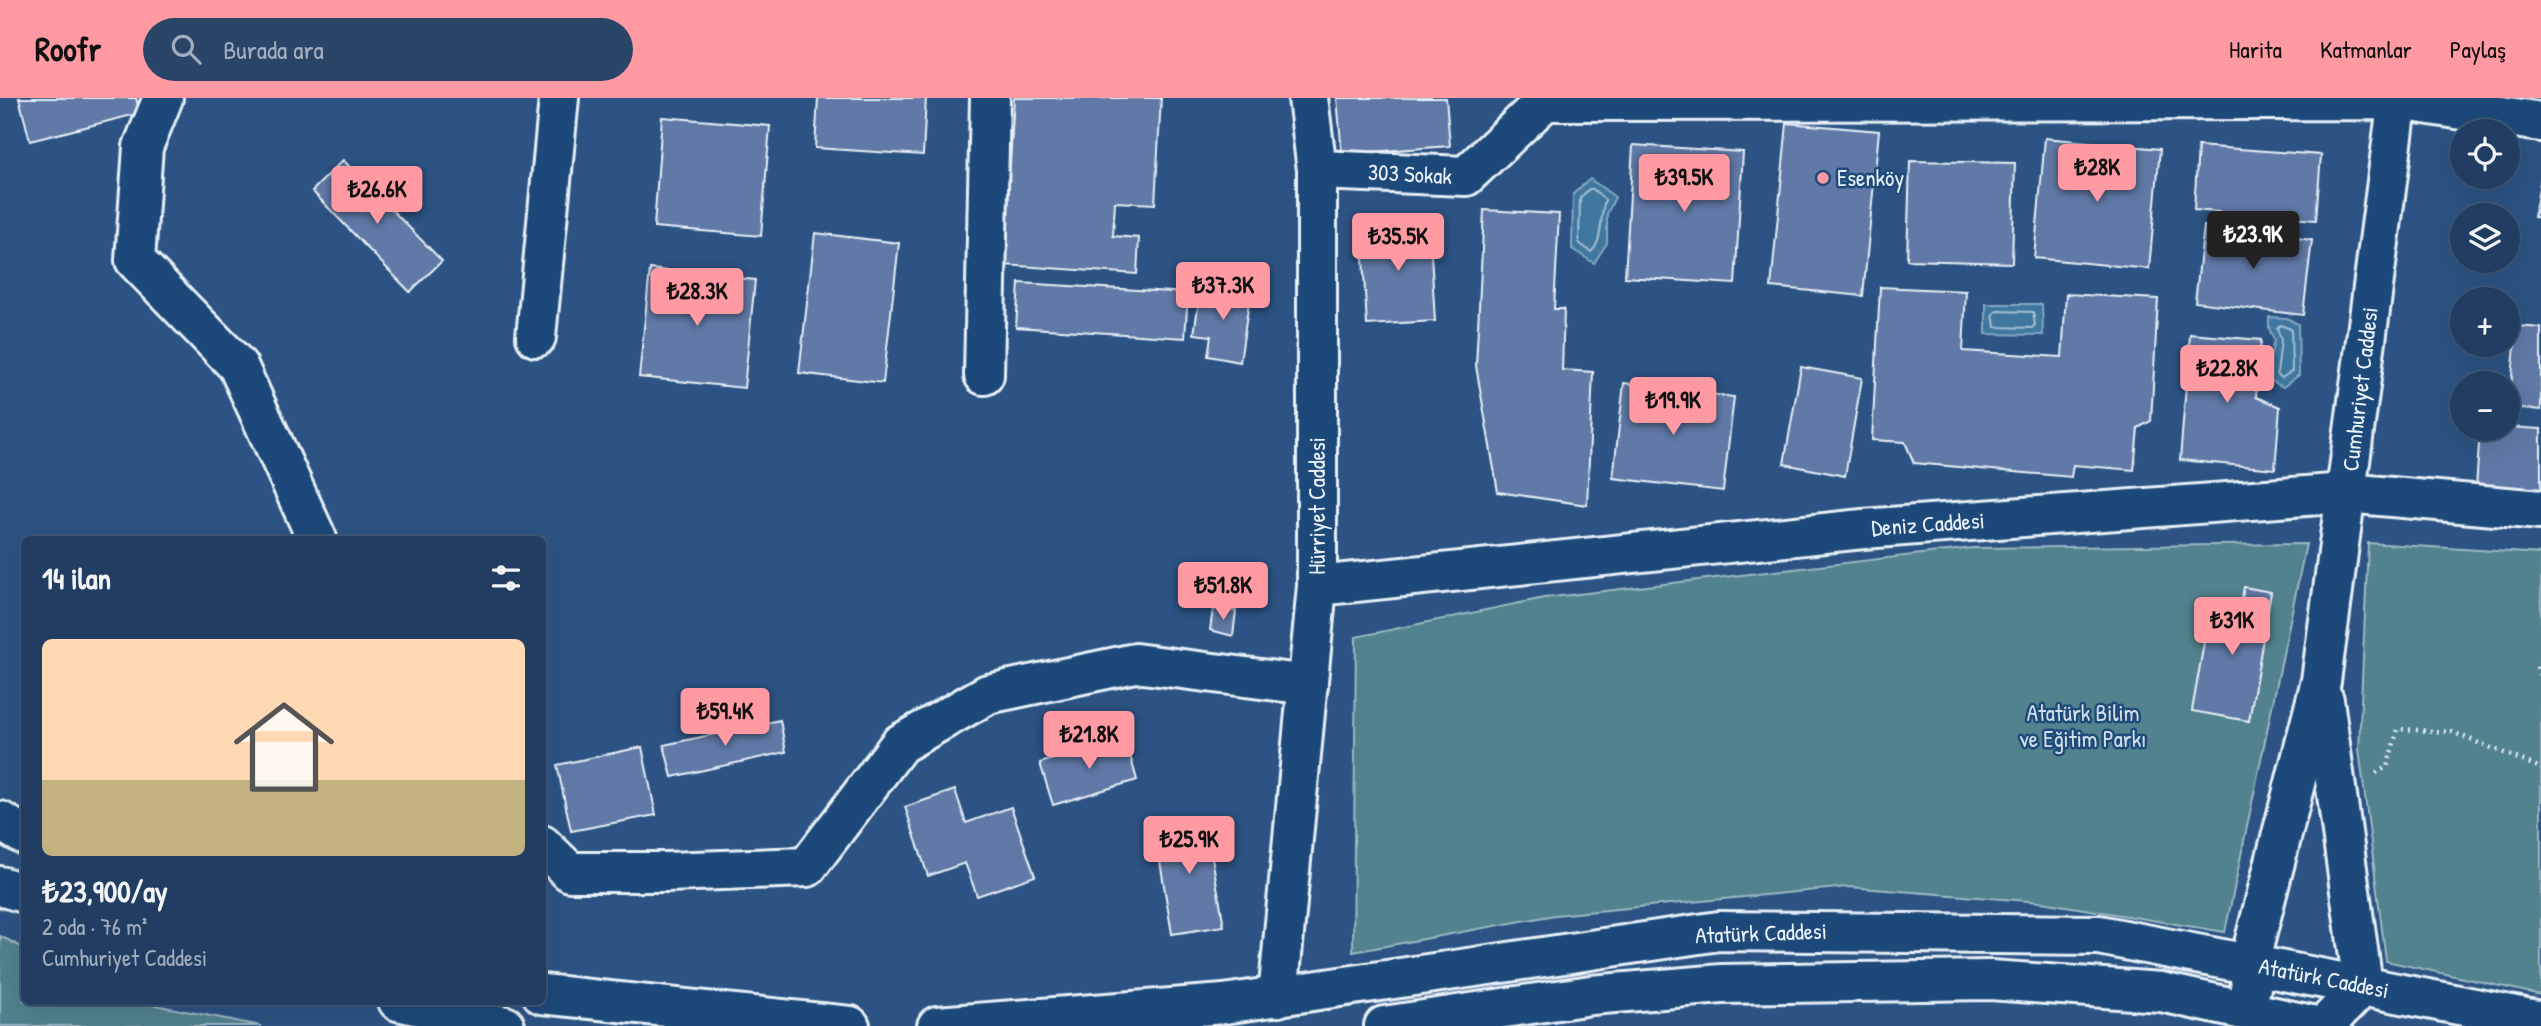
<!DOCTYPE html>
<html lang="tr">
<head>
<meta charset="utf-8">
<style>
  body { margin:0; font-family:"Patrick Hand",sans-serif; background:#294568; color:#f1f3f6; height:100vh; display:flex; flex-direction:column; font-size:26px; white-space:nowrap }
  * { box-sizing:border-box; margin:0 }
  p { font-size:23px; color:#a2aebe }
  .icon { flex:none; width:38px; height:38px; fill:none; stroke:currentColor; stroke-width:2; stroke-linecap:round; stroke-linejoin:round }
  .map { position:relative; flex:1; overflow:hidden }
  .details { position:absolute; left:21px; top:438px; width:525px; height:469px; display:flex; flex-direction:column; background:#213e62; border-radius:10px; box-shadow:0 7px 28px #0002,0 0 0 2px #3e5777 }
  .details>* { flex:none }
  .controls { position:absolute; left:2450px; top:21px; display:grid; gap:14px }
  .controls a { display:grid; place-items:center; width:70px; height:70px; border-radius:50%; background:#213e62; box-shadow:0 7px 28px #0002,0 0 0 2px #3e5777; font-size:35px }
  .price { position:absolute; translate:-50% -60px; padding:0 16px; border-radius:7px; background:#ff9aa2; color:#111; font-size:23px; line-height:46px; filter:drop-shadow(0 2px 4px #0008) }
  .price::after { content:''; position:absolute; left:50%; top:42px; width:21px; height:16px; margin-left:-10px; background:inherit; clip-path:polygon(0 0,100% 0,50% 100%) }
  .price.active { background:#222; color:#fff }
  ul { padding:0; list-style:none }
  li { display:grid; align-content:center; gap:14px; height:371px; padding:0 21px }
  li+li { border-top:2px solid #3e5777 }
  li span { display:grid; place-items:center; height:217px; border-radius:10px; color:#555 }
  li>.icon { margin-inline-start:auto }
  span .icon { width:126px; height:126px; fill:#fffc; stroke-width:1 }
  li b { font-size:30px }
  h2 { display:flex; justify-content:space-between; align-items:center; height:84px; padding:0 21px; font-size:30px }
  header { display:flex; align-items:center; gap:42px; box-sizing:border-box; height:98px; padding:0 35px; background:#ff9aa2; color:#111 }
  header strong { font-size:33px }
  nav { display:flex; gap:38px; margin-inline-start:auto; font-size:24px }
  .search { width:490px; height:63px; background:#294568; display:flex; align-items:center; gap:18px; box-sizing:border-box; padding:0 24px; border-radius:38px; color:#a2aebe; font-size:26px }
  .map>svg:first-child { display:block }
  .green { fill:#51828d; stroke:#9cbac2; stroke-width:2 }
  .water { fill:#41779e; stroke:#84a8c2; stroke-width:2 }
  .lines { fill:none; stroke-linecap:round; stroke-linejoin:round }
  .shore { stroke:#a5c0d4; stroke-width:2 }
  .building { fill:#6079a6; stroke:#e8f1f8; stroke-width:2 }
  .minor-casing { stroke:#e8f1f8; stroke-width:44 }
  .path { stroke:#e8f1f8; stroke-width:4.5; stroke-dasharray:2 5; stroke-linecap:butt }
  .minor { stroke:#1f4a7a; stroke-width:38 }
  .poi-dot { fill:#ff9aa2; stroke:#1f4a7a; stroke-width:2.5 }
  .labels { text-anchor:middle; stroke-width:5; stroke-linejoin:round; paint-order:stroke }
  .street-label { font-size:23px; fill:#e8f1f8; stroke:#1f4a7a }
  .poi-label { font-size:23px; fill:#e8f1f8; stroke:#1f4a7a; text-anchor:start }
  .park-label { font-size:23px; fill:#d1e0e8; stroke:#1f4a7a }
</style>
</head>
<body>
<header>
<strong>Roofr</strong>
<div class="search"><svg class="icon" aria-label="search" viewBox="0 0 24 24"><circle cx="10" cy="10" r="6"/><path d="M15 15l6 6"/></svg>Burada ara</div>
<nav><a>Harita</a><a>Katmanlar</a><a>Paylaş</a></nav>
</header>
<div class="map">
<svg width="2541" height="928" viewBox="0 0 2541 928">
  <rect width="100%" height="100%" fill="#2c5383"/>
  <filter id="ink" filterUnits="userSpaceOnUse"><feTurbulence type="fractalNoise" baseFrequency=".0143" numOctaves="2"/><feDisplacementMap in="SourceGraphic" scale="14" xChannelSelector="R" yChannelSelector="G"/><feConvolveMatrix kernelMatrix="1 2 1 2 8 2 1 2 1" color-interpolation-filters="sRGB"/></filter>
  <g filter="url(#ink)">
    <g class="green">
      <path d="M2368 445 2541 456V897L2386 863 2359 651Z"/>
      <path d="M2306 446 2225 834 2041 804 1848 789 1555 817 1353 854 1356 539 1544 500 1973 450Z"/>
      <path d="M0 838 24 850V903H135L261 928H0Z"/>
    </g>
    <g class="water">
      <path d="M1590 81 1615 99 1607 116V145L1594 165 1572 151 1573 96Z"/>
      <path d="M1986 206H2042L2043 237 1986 236Z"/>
      <path d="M2269 219 2287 220 2298 226 2299 277 2283 289 2270 282V260L2274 242 2269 230Z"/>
    </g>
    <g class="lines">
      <g class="shore">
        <path d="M1589 91H1593L1605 102C1599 120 1604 142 1591 154L1579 145 1580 100Z"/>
        <path d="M1997 213 2033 214 2035 227 2032 230 1995 229 1993 216Z"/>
        <path d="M2280 227 2291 231 2292 273 2282 280 2277 276 2281 242 2277 230Z"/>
      </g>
    </g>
    <g class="building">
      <path d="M19 0H136L140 15 30 43Z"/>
      <path d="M818 0H926L923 57 815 50Z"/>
      <path d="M1014 0H1161L1155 106 1115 104 1113 138 1139 140 1137 176 1004 167Z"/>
      <path d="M1337 0H1446L1450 48 1342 56Z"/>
      <path d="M662 19 770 28 761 138 654 129Z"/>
      <path d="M1787 25 1879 33 1863 198 1771 189Z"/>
      <path d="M2045 40 2160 51 2149 171 2034 160Z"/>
      <path d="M1633 47 1743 54 1735 186 1625 179Z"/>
      <path d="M2198 48 2321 57 2316 122 2194 112Z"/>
      <path d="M343 62 442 163 410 194 312 93Z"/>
      <path d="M1910 63 2015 65 2012 165 1907 162Z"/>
      <path d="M2541 79V120L2534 119Z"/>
      <path d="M1484 112 1559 116 1554 211H1564L1562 272 1593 274 1587 407 1498 394 1476 268Z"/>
      <path d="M1429 122 1435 223 1367 227 1361 127Z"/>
      <path d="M2204 128 2312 142 2303 217 2195 204Z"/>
      <path d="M815 135 899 145 883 285 799 275Z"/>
      <path d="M650 171 755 182 744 290 639 279Z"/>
      <path d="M1019 185 1188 195 1185 240 1016 229Z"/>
      <path d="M1201 189 1250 197 1240 264 1208 258 1211 238 1194 236Z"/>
      <path d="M1880 189 1966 193 1963 253 2062 259 2066 196 2158 201 2151 323 2138 330 2134 372 2073 367 2071 379 1914 365 1905 344 1872 342Z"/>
      <path d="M2517 228 2541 230V312L2509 309Z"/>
      <path d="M2190 236 2261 242 2256 299 2280 309 2275 371 2180 362Z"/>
      <path d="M1801 269 1862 280 1845 378 1784 366Z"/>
      <path d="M1624 285 1734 299 1723 393 1613 380Z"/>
      <path d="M2508 329 2541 331V395L2476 390 2480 331H2508Z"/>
      <path d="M2244 489 2271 494 2249 623 2192 613 2211 505 2240 510Z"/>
      <path d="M1213 511 1236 513 1233 538 1210 532Z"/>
      <path d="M780 622 786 654 672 679 664 647Z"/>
      <path d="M1125 640 1137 682 1053 707 1040 665Z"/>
      <path d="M642 649 656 717 571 733 557 667Z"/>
      <path d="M955 692 966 725 1011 709 1035 778 977 798 965 765 928 778 905 709Z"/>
      <path d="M1205 719 1224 828 1172 836 1154 727Z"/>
    </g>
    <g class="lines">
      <g class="minor-casing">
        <g id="minor">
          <path d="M163 0 143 49 135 162 238 268 317 441"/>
          <path d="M1317 72 1466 78 1545 3 2398 2 2541 24"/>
          <path d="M536 239 559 0"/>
          <path d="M984 277 990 0"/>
          <path d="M1317 488 1863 431 2346 395 2541 412"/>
          <path d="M2324 602 2363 888 2324 928"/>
          <path d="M0 723 24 737"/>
          <path d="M542 747 570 774H666L807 769 900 646 988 596 1135 565 1308 587"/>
          <path d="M0 788 24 795"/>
          <path d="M2251 890 2249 866 2321 583 2398 0"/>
          <path d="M542 896 850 928"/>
          <path d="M1278 899 1317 488V72L1308 0"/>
          <path d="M398 903 505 928"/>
          <path d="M937 928 1224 906 1719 833 2099 837 2541 923"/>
          <path d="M1384 928 1591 897 1722 886 1990 882 2161 894 2316 928"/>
        </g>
      </g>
      <g class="path">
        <path d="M2541 563 2537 568 2541 581"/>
        <path d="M2376 675 2387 669 2398 631 2452 634 2541 670"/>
      </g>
      <use href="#minor" class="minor"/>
    </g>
  </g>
  <circle class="poi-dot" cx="1823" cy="80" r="7"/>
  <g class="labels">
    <g class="street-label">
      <text transform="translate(1410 76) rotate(3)" y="8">303 Sokak</text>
      <text transform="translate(2360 291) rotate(-83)" y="8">Cumhuriyet Caddesi</text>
      <text transform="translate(1317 408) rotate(-90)" y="8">Hürriyet Caddesi</text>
      <text transform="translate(1928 426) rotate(-4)" y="8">Deniz Caddesi</text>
      <text transform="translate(1761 835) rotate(-2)" y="8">Atatürk Caddesi</text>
      <text transform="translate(2324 880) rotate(11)" y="8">Atatürk Caddesi</text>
    </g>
    <g class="poi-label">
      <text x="1837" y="88">Esenköy</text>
    </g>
    <g class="park-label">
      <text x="2083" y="623">Atatürk Bilim<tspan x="2083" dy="26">ve Eğitim Parkı</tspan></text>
    </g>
  </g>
</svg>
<div class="controls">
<a><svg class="icon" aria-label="locate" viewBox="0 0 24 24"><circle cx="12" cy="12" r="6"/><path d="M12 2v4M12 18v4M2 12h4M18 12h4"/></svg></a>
<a><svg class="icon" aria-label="layers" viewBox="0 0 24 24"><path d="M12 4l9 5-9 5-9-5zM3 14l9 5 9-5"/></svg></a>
<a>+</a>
<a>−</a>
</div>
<b class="price" style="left:2097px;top:106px">₺28K</b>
<b class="price" style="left:1684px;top:116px">₺39.5K</b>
<b class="price" style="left:377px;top:128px">₺26.6K</b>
<b class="price active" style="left:2253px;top:173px">₺23.9K</b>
<b class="price" style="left:1398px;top:175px">₺35.5K</b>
<b class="price" style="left:1223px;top:224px">₺37.3K</b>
<b class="price" style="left:697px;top:230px">₺28.3K</b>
<b class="price" style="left:2227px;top:307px">₺22.8K</b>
<b class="price" style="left:1673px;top:339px">₺19.9K</b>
<b class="price" style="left:1223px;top:524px">₺51.8K</b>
<b class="price" style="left:2232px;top:559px">₺31K</b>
<b class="price" style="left:725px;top:650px">₺59.4K</b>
<b class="price" style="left:1089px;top:673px">₺21.8K</b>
<b class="price" style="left:1189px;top:778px">₺25.9K</b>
<section class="details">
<h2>14 ilan<svg class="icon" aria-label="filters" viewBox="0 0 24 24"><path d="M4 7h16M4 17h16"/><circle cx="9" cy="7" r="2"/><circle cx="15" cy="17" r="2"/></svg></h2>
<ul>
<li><span style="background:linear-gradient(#ffd9b3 65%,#c2b280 0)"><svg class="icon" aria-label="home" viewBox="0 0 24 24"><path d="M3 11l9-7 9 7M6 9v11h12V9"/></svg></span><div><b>₺23,900/ay</b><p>2 oda · 76 m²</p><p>Cumhuriyet Caddesi</p></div></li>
</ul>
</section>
</div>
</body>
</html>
